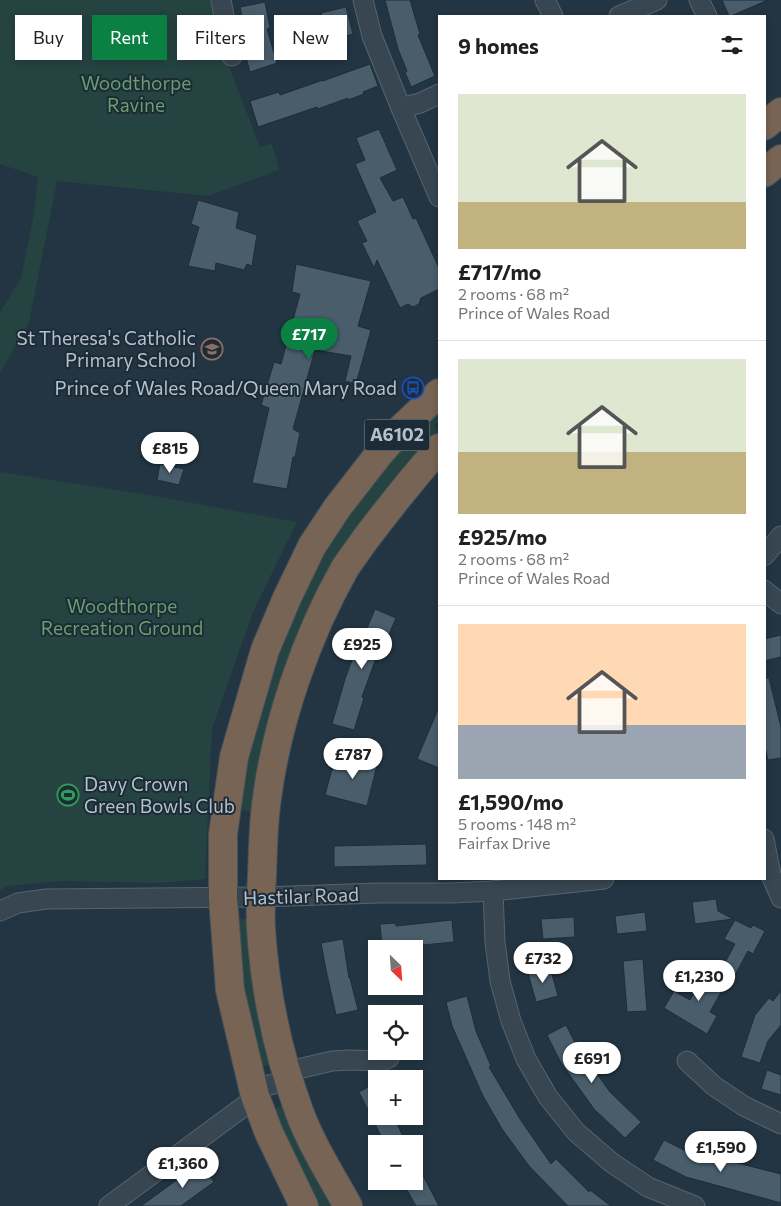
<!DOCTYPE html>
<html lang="en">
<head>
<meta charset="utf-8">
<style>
  body { margin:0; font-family:Commissioner,sans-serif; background:#f6f6f6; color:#202124; height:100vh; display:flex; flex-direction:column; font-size:19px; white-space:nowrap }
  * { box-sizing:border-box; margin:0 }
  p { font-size:16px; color:#757577 }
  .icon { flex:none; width:28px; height:28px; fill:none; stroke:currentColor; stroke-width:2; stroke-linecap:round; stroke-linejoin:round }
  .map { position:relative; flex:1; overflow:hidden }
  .sheet { position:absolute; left:438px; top:15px; width:328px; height:865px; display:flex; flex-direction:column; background:#fff; border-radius:0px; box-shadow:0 2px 8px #0003 }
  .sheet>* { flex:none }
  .banner { position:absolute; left:15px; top:15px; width:348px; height:45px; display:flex; gap:10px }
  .needle { width:32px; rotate:155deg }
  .buttons { position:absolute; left:368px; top:940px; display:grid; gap:10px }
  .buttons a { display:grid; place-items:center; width:55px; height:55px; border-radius:0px; background:#fff; box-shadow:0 2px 8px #0003; font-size:25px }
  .price { position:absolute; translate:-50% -42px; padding:0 11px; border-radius:18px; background:#fff; color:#222; font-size:16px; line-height:32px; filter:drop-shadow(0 1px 2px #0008) }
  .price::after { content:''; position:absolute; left:50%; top:30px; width:15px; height:11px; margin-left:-8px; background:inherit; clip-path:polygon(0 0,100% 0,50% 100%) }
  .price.active { background:#0b8043; color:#fff }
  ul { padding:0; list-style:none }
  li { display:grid; align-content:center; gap:10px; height:265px; padding:0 20px }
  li+li { border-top:1px solid #e0e0e0 }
  li span { display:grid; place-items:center; height:155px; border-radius:0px; color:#555 }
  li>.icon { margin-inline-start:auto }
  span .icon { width:90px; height:90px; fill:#fffc; stroke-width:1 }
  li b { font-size:21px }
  h2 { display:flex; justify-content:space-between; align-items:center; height:60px; padding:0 20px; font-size:21px }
  .chip { padding:0 18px; border-radius:0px; background:#fff; box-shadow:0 2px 8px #0003; font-size:18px; line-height:45px }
  .chip.active { background:#0b8043; color:#fff }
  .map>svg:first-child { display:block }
  .green { fill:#254341 }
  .building { fill:#495d6b; stroke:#1e2d38 }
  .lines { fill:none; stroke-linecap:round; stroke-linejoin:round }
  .street-casing { stroke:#55646f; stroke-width:21 }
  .highway-casing { stroke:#42515c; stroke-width:30 }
  .street { stroke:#384651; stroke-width:19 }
  .highway { stroke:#786454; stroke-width:28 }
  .labels { text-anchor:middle; stroke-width:4; stroke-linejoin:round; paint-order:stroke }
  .shield { fill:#1c2b36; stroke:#86949f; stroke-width:1 }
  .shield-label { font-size:18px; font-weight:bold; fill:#b4c1cc }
  .park-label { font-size:19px; fill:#699e6d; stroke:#1c2b36 }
  .poi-label { font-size:19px; fill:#b4c1cc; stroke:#1c2b36; text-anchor:end }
  .street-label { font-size:19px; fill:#b4c1cc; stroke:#1c2b36 }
</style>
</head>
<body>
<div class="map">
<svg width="781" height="1206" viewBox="0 0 781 1206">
  <rect width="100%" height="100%" fill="#233542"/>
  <g class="green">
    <path d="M0 0H212L223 51 260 147 272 144 279 170 208 196 57 181 29 322 0 373V312L21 278 34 213 38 177 0 164Z"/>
    <path d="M439 406V421L434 426 439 432 391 483 371 509 349 541 254 812 236 809 260 697 318 559 353 501Z"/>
    <path d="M0 472 149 495 297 522 253 612 212 728 205 879 161 883 62 881 8 886 0 890Z"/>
    <path d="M233 919H252L274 1064 256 1068Z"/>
    <path d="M288 1103 337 1206H314L270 1111Z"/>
  </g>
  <g class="building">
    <path d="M385 0H410L420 34 418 35 435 76 411 87 405 72 407 71 398 49Z"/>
    <path d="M722 0H768L731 16H729Z"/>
    <path d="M265 2 270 28 267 29 277 63 250 72 245 54 250 53 240 7Z"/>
    <path d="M346 7 353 34 328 41 321 13Z"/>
    <path d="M370 64 378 86 363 92 364 94 348 100V98L318 109 317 107 258 127 250 101 279 92 280 95 323 80V81Z"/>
    <path d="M379 129 397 170 380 178 393 201 403 197 413 219 416 218 439 268V289L421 298 419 304 413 307 408 304 400 308 377 260 374 268 362 243 367 241 357 221 376 212 355 164 365 160 356 138Z"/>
    <path d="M198 200 239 212 236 228 257 235 252 266 247 264 244 270 216 263 215 271 188 266 199 227 191 224Z"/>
    <path d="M296 264 371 281 358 326 371 330 356 384 345 381 351 356 315 350 293 429 300 433 295 457H293L287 489 252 483 269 408 261 405 274 362 281 364 300 294 292 292Z"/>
    <path d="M160 464 184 469 179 485 157 480Z"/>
    <path d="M375 609 396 618 384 646 381 645 371 672 362 697 364 698 354 730 332 724 345 679 356 649 358 650Z"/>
    <path d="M781 635V657L764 661V639Z"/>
    <path d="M764 678H769L781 727V758L768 760 764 742Z"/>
    <path d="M439 707V768L417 759Z"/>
    <path d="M366 754 379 757 367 806 325 795 335 758 363 765Z"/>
    <path d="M426 844 427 865 334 867V846Z"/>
    <path d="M716 899 718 911 733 919 695 924 692 902Z"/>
    <path d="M645 912 647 931 617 934 615 916Z"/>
    <path d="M574 917 575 937 543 939 541 919Z"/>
    <path d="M452 920 454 942 423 945V943L382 947 380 924 396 923V926Z"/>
    <path d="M735 920 751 928 753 925 765 931 753 954 748 951 734 977 721 970 735 944 724 939Z"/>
    <path d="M343 939 349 978H350L358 1010 336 1015 326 970 321 943Z"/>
    <path d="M643 959 647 1011 627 1012 623 961Z"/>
    <path d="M550 967 558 996 536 1002 528 973Z"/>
    <path d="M709 967 729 978 710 1012 717 1016 707 1034 664 1008 674 991 690 1000Z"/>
    <path d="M781 991V1025L768 1041 760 1063 741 1057 755 1015 769 998 773 1001Z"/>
    <path d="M467 996 476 1031 491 1066 489 1067 520 1119 551 1164 556 1159 589 1192 590 1190 611 1206H568L529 1166 502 1129 483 1096 452 1026 446 1002Z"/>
    <path d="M566 1025 587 1066 590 1064 610 1092 641 1122 625 1138 594 1109 561 1063 547 1035Z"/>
    <path d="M767 1070 781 1075V1095L761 1089Z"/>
    <path d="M376 1083V1116H393L402 1134V1140L394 1144H385L359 1092Z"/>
    <path d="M664 1140 704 1160 706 1155 781 1174V1203L686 1177 653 1160Z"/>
    <path d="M414 1158 439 1206H416L402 1181H414Z"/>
    <path d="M200 1163 214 1182 181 1206H141Z"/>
  </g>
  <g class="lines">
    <g class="street-casing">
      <g id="street">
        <path d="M221 0 232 56"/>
        <path d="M363 0 372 36 401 108 439 197"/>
        <path d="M545 0 553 16"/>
        <path d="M699 0 707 16"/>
        <path d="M619 16 657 0"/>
        <path d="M401 108 420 103 439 94"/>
        <path d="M764 556 781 536"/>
        <path d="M764 590 781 604"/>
        <path d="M764 839 771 875 781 898"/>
        <path d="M493 891 495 942 500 981 511 1021 526 1059 548 1097 576 1132 612 1163 648 1187 695 1206"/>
        <path d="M0 911 18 903 46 899 261 897 379 893H452L493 891 604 879"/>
        <path d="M687 1061 714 1086 744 1106 781 1124"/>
        <path d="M109 1206 247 1104 262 1087 281 1082 298 1069 332 1061 350 1060 381 1061 389 1058"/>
      </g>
    </g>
    <g class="highway-casing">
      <g id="highway">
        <path d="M764 126 781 112"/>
        <path d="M764 173 781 159"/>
        <path d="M304 1206 269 1133 255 1096 230 990 223 898V834L234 757 265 650 287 598 312 546 337 508 379 454 401 429 439 393"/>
        <path d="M348 1206C331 1175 311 1144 299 1111 278 1053 265 991 261 929 260 912 261 893 262 876 263 850 263 824 267 798 277 721 307 635 345 568 351 559 358 550 364 541 388 509 413 478 439 448"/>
      </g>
    </g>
    <use href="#street" class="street"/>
    <use href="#highway" class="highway"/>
  </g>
  <defs>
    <g id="school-ring" transform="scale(1.125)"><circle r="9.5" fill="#1c2b36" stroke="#8d6e63" stroke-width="1.5"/><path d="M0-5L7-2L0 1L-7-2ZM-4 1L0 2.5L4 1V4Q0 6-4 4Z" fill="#8d6e63"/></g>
    <g id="bus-ring" transform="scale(1.125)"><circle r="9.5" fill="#1c2b36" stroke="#1a4fb4" stroke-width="1.5"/><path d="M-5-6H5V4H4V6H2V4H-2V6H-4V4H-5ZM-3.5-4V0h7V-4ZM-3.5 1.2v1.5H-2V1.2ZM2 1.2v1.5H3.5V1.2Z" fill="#1a4fb4"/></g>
    <g id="stadium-ring" transform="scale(1.125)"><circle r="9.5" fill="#1c2b36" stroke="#2e9e5b" stroke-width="1.5"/><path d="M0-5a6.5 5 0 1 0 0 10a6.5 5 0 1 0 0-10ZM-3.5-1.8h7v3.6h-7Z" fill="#2e9e5b"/></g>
  </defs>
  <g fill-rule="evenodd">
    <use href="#school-ring" x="212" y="349"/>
    <use href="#bus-ring" x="413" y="388"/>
    <use href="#stadium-ring" x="68" y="795"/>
  </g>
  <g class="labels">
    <rect class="shield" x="364.5" y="419.5" width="65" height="31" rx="4"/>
    <g class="shield-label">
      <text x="397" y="441">A6102</text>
    </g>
    <g class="park-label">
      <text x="136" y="90">Woodthorpe<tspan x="136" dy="22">Ravine</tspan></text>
      <text x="122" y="613">Woodthorpe<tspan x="122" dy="22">Recreation Ground</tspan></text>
    </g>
    <g class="poi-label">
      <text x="196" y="345">St Theresa's Catholic<tspan x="196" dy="22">Primary School</tspan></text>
      <text x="397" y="395">Prince of Wales Road/Queen Mary Road</text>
      <text x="84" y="791" text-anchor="start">Davy Crown<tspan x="84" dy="22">Green Bowls Club</tspan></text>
    </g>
    <g class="street-label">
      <text transform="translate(301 896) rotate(-2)" y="7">Hastilar Road</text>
    </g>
  </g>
</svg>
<div class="buttons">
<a><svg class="needle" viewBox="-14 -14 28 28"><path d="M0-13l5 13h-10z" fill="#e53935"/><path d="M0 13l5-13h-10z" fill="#757577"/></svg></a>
<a><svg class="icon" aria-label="locate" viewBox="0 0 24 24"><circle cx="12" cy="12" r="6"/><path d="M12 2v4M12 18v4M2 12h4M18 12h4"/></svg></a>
<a>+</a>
<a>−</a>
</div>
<b class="price active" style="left:309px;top:360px">£717</b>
<b class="price" style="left:170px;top:474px">£815</b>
<b class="price" style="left:362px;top:670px">£925</b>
<b class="price" style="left:353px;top:780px">£787</b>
<b class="price" style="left:543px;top:984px">£732</b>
<b class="price" style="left:699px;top:1002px">£1,230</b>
<b class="price" style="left:592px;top:1084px">£691</b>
<b class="price" style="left:721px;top:1173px">£1,590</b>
<b class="price" style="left:183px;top:1189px">£1,360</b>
<div class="banner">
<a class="chip">Buy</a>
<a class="chip active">Rent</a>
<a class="chip">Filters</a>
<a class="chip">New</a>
</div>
<section class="sheet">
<h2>9 homes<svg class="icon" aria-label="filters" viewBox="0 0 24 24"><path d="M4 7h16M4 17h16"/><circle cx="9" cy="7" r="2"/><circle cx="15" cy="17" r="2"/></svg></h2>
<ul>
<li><span style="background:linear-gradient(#dfe7d0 70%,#c2b280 0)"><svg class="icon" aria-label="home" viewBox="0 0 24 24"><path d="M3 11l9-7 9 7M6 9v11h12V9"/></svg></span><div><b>£717/mo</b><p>2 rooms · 68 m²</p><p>Prince of Wales Road</p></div></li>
<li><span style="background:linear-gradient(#dfe7d0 60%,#c2b280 0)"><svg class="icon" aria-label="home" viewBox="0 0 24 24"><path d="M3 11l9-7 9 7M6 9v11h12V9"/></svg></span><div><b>£925/mo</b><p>2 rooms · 68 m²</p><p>Prince of Wales Road</p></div></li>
<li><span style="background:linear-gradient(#ffd9b3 65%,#9aa5b1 0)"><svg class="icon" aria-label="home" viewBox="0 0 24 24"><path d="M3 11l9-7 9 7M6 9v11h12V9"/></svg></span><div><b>£1,590/mo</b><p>5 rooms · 148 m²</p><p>Fairfax Drive</p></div></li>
</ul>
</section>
</div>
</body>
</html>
